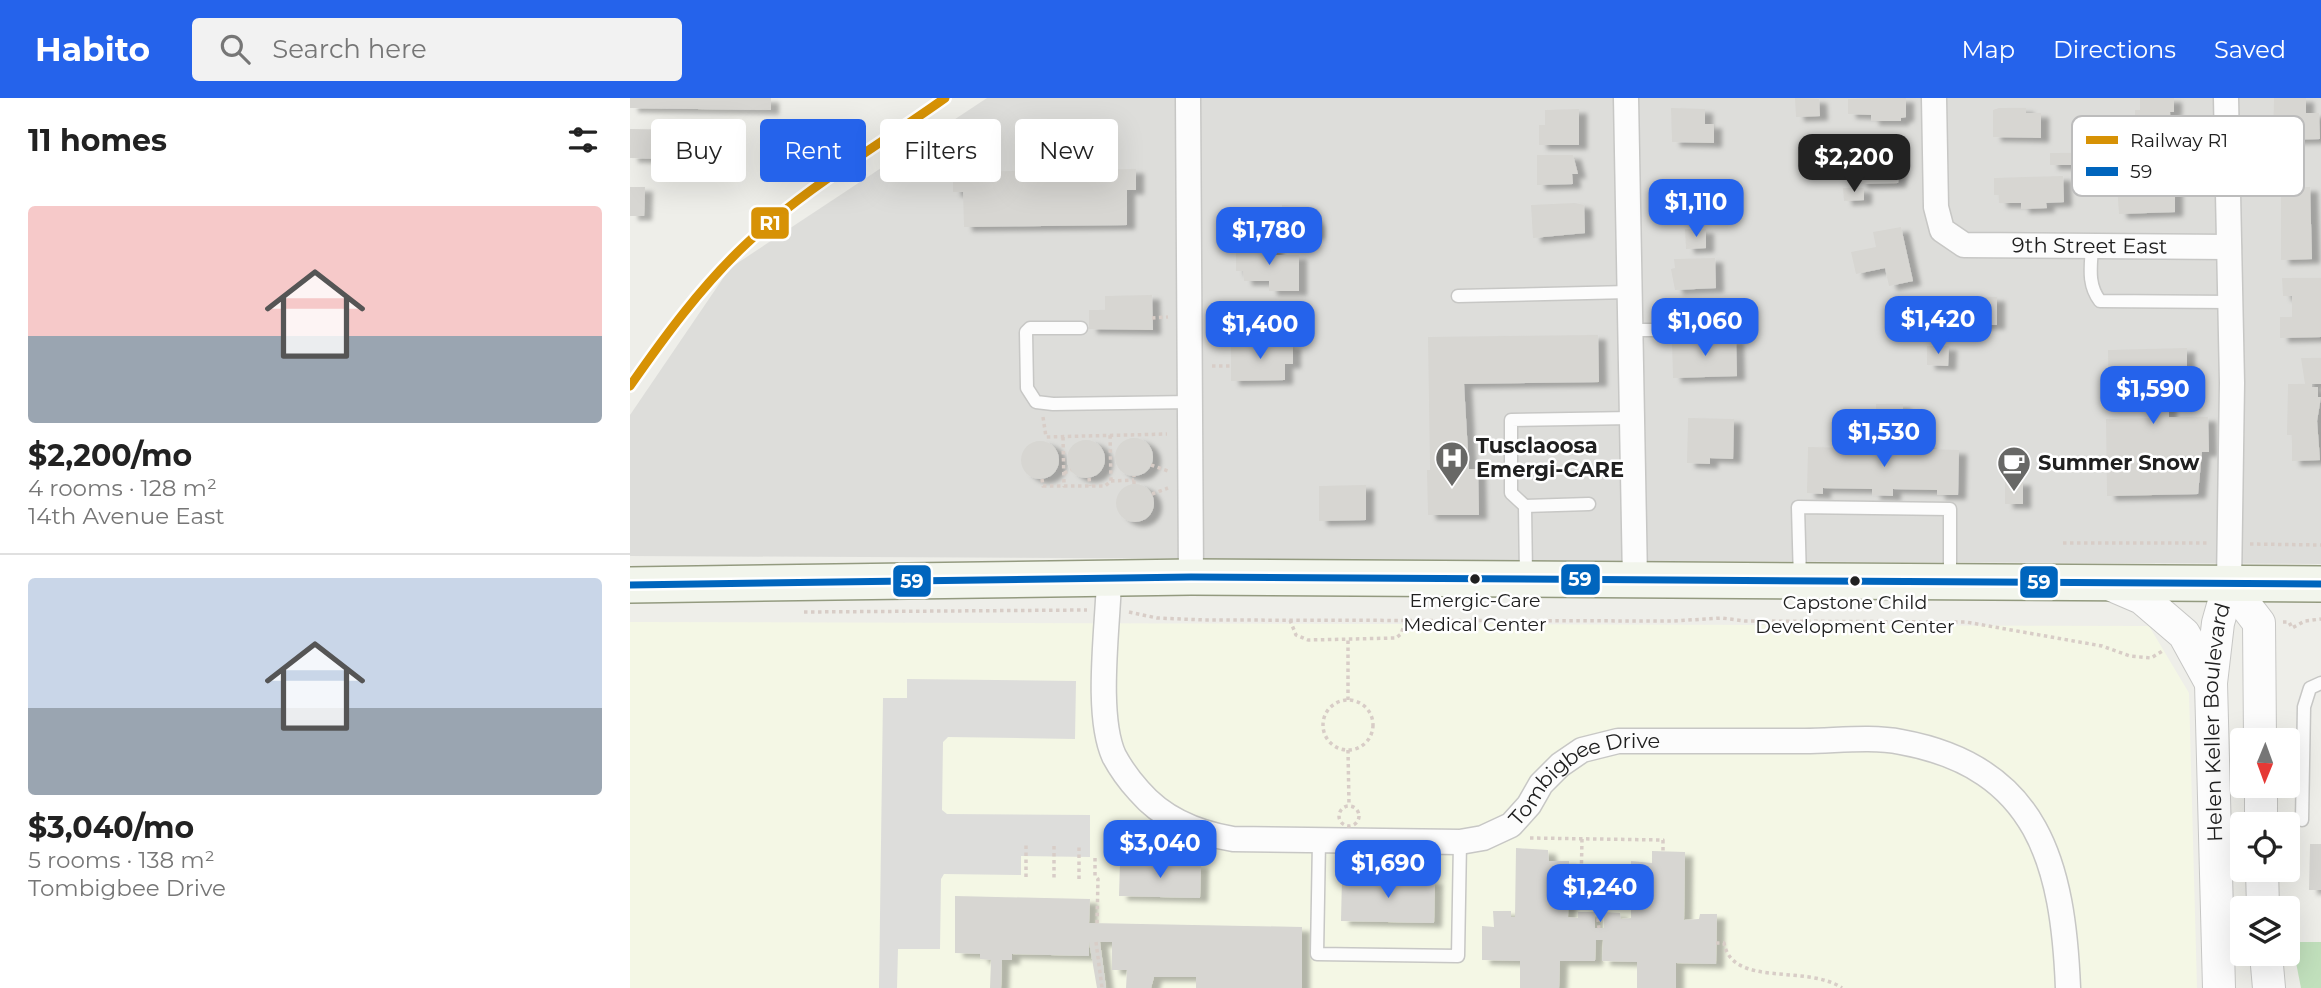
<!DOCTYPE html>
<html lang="en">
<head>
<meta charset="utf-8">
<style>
  body { margin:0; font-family:Montserrat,sans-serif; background:#f2f2f2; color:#222; height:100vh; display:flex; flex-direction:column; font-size:26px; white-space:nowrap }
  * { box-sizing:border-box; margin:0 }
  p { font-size:23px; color:#767676 }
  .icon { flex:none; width:38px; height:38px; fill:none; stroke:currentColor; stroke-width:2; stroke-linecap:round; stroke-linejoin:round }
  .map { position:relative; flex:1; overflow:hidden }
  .details { display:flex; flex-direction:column; background:#fff; width:630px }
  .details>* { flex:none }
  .top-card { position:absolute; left:21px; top:21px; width:665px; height:63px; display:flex; gap:14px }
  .needle { width:46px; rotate:181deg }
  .controls { position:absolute; left:1600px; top:630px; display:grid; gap:14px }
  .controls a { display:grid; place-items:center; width:70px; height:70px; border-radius:7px; background:#fff; box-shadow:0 7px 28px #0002; font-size:35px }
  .price { position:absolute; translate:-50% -60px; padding:0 16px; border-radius:14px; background:#2563eb; color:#fff; font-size:23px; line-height:46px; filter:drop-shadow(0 2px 4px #0008) }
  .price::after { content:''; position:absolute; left:50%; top:42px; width:21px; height:16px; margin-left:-10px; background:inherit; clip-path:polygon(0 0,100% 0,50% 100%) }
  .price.current { background:#222; color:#fff }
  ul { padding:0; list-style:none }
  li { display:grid; align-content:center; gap:14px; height:371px; padding:0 28px }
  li+li { border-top:2px solid #e0e0e0 }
  li span { display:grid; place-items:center; height:217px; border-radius:7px; color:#555 }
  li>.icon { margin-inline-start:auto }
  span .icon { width:126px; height:126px; fill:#fffc; stroke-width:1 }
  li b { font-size:30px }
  h2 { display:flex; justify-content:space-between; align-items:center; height:84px; padding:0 28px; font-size:30px }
  .pill { padding:0 24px; border-radius:7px; background:#fff; box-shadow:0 7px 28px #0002; font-size:24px; line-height:63px }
  .pill.current { background:#2563eb; color:#fff }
  header { display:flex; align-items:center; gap:42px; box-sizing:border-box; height:98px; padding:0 35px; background:#2563eb; color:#fff }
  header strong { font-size:33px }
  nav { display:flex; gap:38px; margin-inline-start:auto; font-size:24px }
  .search { width:490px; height:63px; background:#f2f2f2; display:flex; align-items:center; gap:18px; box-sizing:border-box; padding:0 24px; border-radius:7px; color:#767676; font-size:26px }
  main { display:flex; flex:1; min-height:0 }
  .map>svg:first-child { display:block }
  .residential { fill:#ddddda }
  .education { fill:#f4f7e5 }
  .forest { fill:#c1e0bc }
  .parking { fill:#dddddb }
  .building { fill:#d7d6d2; filter:url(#shadow) }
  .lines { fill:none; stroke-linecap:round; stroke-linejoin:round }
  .service-casing { stroke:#c7c7c5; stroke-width:15 }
  .minor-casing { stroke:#c7c7c5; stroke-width:27 }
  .tertiary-casing { stroke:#c7c7c5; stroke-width:34 }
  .secondary-casing { stroke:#939a7f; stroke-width:38 }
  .path { stroke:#d8cdc7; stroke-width:3.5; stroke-dasharray:3.5 3.5; stroke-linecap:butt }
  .service { stroke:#fcfcfc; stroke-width:12 }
  .minor { stroke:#fcfcfc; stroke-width:24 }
  .tertiary { stroke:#fcfcfc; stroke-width:32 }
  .secondary { stroke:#f2f5ec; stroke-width:35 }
  .bus-1-casing { stroke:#fff; stroke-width:12 }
  .bus-1 { stroke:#0065bd; stroke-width:7 }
  .rail-1-casing { stroke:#fff; stroke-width:14 }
  .rail-1 { stroke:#d79205; stroke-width:9 }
  .bus-dot { fill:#202020; stroke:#fff; stroke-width:2.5 }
  .labels { text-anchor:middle; stroke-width:5; stroke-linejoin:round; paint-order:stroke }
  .bus-label { font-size:19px; fill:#202020; stroke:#fff }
  .street-label { font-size:21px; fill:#202020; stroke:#fff }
  .poi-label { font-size:21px; font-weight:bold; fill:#202020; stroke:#fff; text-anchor:start }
  .key { fill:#fff; stroke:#bcbcbc; stroke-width:2 }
  .key-label { font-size:19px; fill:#202020 }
  .line-badge { stroke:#fff; stroke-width:2.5 }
  .badge-label { font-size:19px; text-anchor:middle; font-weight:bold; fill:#fff }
</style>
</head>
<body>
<header>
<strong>Habito</strong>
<div class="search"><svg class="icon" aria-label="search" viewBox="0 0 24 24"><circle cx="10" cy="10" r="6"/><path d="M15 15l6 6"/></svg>Search here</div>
<nav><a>Map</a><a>Directions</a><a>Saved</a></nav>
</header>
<main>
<section class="details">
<h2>11 homes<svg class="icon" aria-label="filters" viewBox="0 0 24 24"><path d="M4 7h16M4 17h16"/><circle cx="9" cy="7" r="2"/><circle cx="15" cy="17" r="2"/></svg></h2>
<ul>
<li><span style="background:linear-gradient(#f6c9c9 60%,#9aa5b1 0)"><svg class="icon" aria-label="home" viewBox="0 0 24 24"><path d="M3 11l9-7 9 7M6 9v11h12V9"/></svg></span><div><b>$2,200/mo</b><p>4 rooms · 128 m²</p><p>14th Avenue East</p></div></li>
<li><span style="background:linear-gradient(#c9d6e8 60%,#9aa5b1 0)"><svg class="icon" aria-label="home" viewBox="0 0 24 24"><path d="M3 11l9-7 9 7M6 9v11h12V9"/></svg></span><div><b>$3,040/mo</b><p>5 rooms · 138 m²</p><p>Tombigbee Drive</p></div></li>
</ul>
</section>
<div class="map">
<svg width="1691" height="890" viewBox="0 0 1691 890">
  <defs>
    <filter id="shadow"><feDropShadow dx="8" dy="4.5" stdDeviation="2" flood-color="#0004"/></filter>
  </defs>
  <rect width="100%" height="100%" fill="#eeeee9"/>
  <path class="residential" d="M357 0H1691V466L0 458V317L100 170Z"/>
  <path class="education" d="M0 524 1519 528 1559 595 1567 890H0Z"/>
  <path class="forest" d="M1662 844H1691V890H1671Z"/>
  <g class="parking">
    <path d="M1036 203 1109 204 1107 241H1036Z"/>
    <path d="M277 581 446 583 445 641 318 639 313 644 312 712 317 716 460 717V759L391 758V777L314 776 311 781 310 851H268L267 890H249L253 600H277Z"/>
  </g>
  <g class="building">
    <path d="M0 0H141V12L0 10Z"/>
    <path d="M1165 0 1189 1 1190 18 1166 19Z"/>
    <path d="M1276 0V19L1271 20V23H1241V17L1218 16V1Z"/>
    <path d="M1510 0H1544V14H1540L1541 48H1521V32H1505V12H1510Z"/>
    <path d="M1644 0H1676V15H1689L1690 41 1643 42Z"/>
    <path d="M1041 10 1075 11V26H1084V45L1042 44Z"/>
    <path d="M1369 10H1396V15H1411V40L1363 39V12Z"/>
    <path d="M949 11V47H909V27H915V12Z"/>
    <path d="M0 31 74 32 73 62 0 60Z"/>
    <path d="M1240 48H1264L1265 63 1271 62 1268 85 1229 86 1228 66H1237V52H1240Z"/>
    <rect x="1420" y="55" width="26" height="12"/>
    <path d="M907 57H943L948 76H942L943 86 907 87Z"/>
    <path d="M506 71V92H497V127L334 129 333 94H323V74Z"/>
    <path d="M1433 78 1434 104 1416 105 1417 110 1391 111V105H1369V97H1364V80Z"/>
    <path d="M1545 83V114L1489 116 1487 86Z"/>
    <path d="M0 89H15L14 118H0Z"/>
    <path d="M1680 89 1682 161 1651 162V90Z"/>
    <path d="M1213 90H1234V102L1214 103Z"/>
    <path d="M945 105 954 107 955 135 903 140 901 107Z"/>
    <path d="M652 107 679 108V120L683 119 687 125V137H680V144L653 145 652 130 648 131V122L652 123Z"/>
    <path d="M1271 129 1283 183 1259 188 1255 170 1226 176 1221 154 1246 149 1243 134Z"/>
    <path d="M1055 131H1076V150L1056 151Z"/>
    <path d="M614 147H645V157H669V193H639V183H614L613 173H606V150H614Z"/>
    <path d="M1085 160 1086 190 1045 192 1041 171 1045 170 1044 161Z"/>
    <path d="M1652 180H1691V239L1650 240V219H1662V198H1653Z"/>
    <path d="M522 197 523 232 459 231V212H475V198Z"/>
    <path d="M1331 199H1367V227H1321L1322 213H1331Z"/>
    <path d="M658 204V232H607V205Z"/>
    <path d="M968 237 969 284 834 286 839 371H848L849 417H798L797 372H800L798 239Z"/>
    <path d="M1106 241 1107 278 1043 280 1042 243Z"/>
    <path d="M655 243V246H663V266H655V282L601 283V244Z"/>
    <path d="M1297 248H1319L1318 268 1297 267Z"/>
    <path d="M1557 250V306H1539V319H1578L1579 354H1572L1568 396 1477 398 1476 321 1526 320 1525 306 1479 307 1478 252Z"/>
    <path d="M1671 260H1691V286H1682V289H1688V299H1691L1687 323 1690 362 1662 363V337H1657L1658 286H1675Z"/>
    <rect x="1246" y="306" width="27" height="24"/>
    <path d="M1058 320 1104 321 1103 361 1080 360V366L1057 365Z"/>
    <circle cx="504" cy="359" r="19"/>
    <circle cx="456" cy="361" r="19"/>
    <path d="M1271 343 1297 344V351L1329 352 1328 397H1307V392L1263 391V398L1242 397V391L1193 390V396L1177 395 1178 349 1271 351Z"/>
    <circle cx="410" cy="362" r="19"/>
    <rect x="1375" y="383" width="18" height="23"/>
    <circle cx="505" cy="405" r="19"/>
    <path d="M736 387V422L689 423V388Z"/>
    <path d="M1680 746H1691V792H1679Z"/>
    <path d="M886 750 918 752 919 763H939L938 819 948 820V814H965V830H974L973 814 990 815 991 821 1001 820V763L1022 765V753L1055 754 1054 822 1069 821 1070 816H1087L1086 866 1046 865V890H1007V864L972 863 973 842H966L965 863H930L929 890H890V863L852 862V828L864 829 863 813H881V819H885Z"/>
    <path d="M490 764 571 766 570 800 489 798Z"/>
    <path d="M712 780 805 782 804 825 711 823Z"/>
    <path d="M325 798 460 801 459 825 672 829V890H566V879H524L521 890H496L497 872H482V844H470L476 890H467L459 844V858L382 856V862H372L371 890H360L361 862 350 861V856L325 855Z"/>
  </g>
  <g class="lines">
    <g class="service-casing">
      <g id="service">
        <path d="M1462 148C1461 168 1457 186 1470 203L1600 204"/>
        <path d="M828 198 999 194"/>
        <path d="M451 230H400L396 234 397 290 406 304 423 306 562 304"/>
        <path d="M1000 232H1096"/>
        <path d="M895 408 959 406"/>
        <path d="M896 477 895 408 881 395V322L1002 320"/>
        <path d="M1170 482 1168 409 1320 411V483"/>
        <path d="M1672 722 1674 609 1680 590 1691 585"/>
        <path d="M689 743 687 856 828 858 830 744"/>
      </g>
    </g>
    <g class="minor-casing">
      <g id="minor">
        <path d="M558 0 561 479"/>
        <path d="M996 0 1005 482"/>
        <path id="s1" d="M1304 0 1306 109 1312 132 1334 147 1599 149"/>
        <path d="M1596 0 1602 285 1599 486"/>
        <path id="s2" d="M479 481C478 528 465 616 484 658 491 671 499 682 509 693 533 721 567 735 603 741L830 744 853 740 881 727 899 707 911 686 930 667 952 652 988 643C1050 643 1112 643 1175 643 1205 643 1241 638 1271 644 1409 669 1433 767 1438 890"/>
      </g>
    </g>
    <g class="tertiary-casing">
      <g id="tertiary">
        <path d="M1477 485 1512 500 1554 536 1581 585"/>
        <path d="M1599 486 1629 525 1630 642"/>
        <path d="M1631 688V726"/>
        <path d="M1632 772 1633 810"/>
        <path d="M1636 856 1639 890"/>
        <path id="s3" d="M1589 890 1581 585 1588 525 1599 486"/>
      </g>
    </g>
    <g class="secondary-casing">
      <path id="secondary" d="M0 487 561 479 1691 486"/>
    </g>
    <g class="path">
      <path d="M522 220 538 219"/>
      <path d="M582 268H601"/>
      <path d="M413 319 416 339 537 336"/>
      <path d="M433 339 434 388H475L481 383 480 337"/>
      <path d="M521 367 538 373"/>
      <path d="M434 375 441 372"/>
      <path d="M459 380 460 388"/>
      <path d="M412 381 413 388H434"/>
      <path d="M481 383 504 382"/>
      <path d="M504 386V378"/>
      <path d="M522 396 538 390"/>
      <path d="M1433 445H1577"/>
      <path d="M1620 446 1691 447"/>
      <path d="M174 514 457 512"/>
      <path d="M499 514 527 520 575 522 1043 523 1092 520 1115 523 1336 524 1472 548 1500 558 1521 560 1534 552"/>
      <path d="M660 522 666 537 678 542 766 540 771 536 776 522"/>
      <path d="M1653 524H1659L1662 530 1675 523 1691 521"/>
      <path d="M718 602V542"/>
      <circle cx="718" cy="627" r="25"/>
      <path d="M718 652 719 707"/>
      <circle cx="719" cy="718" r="10"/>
      <path d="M900 740 1033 742V754"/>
      <path d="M952 741 951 788 967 813 969 830"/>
      <path d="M424 748V780"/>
      <path d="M465 760V778L468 781 467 826"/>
      <path d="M396 779V747"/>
      <path d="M449 781V748"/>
      <path d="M466 844 472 890"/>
      <path d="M1086 845H1094C1102 890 1177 866 1212 890"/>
    </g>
    <use href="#service" class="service"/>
    <use href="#minor" class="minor"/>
    <use href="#tertiary" class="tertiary"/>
    <use href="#secondary" class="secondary"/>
    <g class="bus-1-casing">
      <path id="bus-1" d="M0 487 561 479 1691 486"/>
    </g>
    <use href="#bus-1" class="bus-1"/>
    <g class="rail-1-casing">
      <path id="rail-1" d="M0 288C35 238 70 190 114 148 173 91 248 48 315 0"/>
    </g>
    <use href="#rail-1" class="rail-1"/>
  </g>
  <defs>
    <g id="hospital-pin" transform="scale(1.75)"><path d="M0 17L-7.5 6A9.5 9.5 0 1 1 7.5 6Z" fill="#686866" stroke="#fff"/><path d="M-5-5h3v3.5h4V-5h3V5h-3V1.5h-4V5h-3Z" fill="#fff"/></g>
    <g id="cafe-pin" transform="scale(1.75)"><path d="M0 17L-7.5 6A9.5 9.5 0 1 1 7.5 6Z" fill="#686866" stroke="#fff"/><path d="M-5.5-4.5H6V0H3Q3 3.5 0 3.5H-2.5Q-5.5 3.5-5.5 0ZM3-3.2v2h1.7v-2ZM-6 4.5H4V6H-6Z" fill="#fff"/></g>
  </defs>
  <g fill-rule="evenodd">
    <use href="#hospital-pin" x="822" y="360"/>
    <use href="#cafe-pin" x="1384" y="365"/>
  </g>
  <g class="bus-dot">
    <circle cx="845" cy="481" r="6"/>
    <circle cx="1225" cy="483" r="6"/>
  </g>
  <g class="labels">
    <g class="bus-label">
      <text x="845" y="509">Emergic-Care<tspan x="845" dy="24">Medical Center</tspan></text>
      <text x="1225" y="511">Capstone Child<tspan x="1225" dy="24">Development Center</tspan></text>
    </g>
    <g class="street-label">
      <text dy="7" stroke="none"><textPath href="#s1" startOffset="285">9th Street East</textPath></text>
      <text dy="7" stroke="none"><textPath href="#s3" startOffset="266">Helen Keller Boulevard</textPath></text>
      <text dy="7" stroke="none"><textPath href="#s2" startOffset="704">Tombigbee Drive</textPath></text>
    </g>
    <g class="poi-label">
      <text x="846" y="355">Tusclaoosa<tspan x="846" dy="24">Emergi-CARE</tspan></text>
      <text x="1408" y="372">Summer Snow</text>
    </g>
  </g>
  <rect x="1442" y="18" width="232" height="80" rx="10" class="key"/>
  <rect x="1456" y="38" width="32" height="8" fill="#d79205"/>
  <rect x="1456" y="69" width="32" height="9" fill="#0065bd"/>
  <g class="key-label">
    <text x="1500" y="49">Railway R1</text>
    <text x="1500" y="80">59</text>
  </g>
  <g class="line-badge">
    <rect x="120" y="108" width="40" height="34" rx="7" fill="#d79205"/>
    <rect x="930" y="465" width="41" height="33" rx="7" fill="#0065bd"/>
    <rect x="262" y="466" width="40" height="34" rx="7" fill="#0065bd"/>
    <rect x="1389" y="467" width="40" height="34" rx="7" fill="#0065bd"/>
  </g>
  <g class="badge-label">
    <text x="140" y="132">R1</text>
    <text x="950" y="488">59</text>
    <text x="282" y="490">59</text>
    <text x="1409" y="491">59</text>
  </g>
</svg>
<div class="controls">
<a><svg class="needle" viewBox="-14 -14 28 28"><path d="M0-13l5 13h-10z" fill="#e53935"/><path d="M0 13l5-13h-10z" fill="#767676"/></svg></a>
<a><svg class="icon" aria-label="locate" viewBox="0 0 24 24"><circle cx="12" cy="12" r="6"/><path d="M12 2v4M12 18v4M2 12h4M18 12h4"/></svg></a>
<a><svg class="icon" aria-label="layers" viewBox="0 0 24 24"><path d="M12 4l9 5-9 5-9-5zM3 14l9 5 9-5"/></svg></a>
</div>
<b class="price current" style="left:1224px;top:96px">$2,200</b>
<b class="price" style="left:1066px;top:141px">$1,110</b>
<b class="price" style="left:639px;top:169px">$1,780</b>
<b class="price" style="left:1308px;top:258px">$1,420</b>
<b class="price" style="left:1075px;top:260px">$1,060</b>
<b class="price" style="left:630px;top:263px">$1,400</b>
<b class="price" style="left:1523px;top:328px">$1,590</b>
<b class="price" style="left:1254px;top:371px">$1,530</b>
<b class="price" style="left:530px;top:782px">$3,040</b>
<b class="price" style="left:758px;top:802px">$1,690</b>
<b class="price" style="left:970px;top:826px">$1,240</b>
<div class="top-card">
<a class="pill">Buy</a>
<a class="pill current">Rent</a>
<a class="pill">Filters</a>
<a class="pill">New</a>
</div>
</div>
</main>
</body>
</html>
